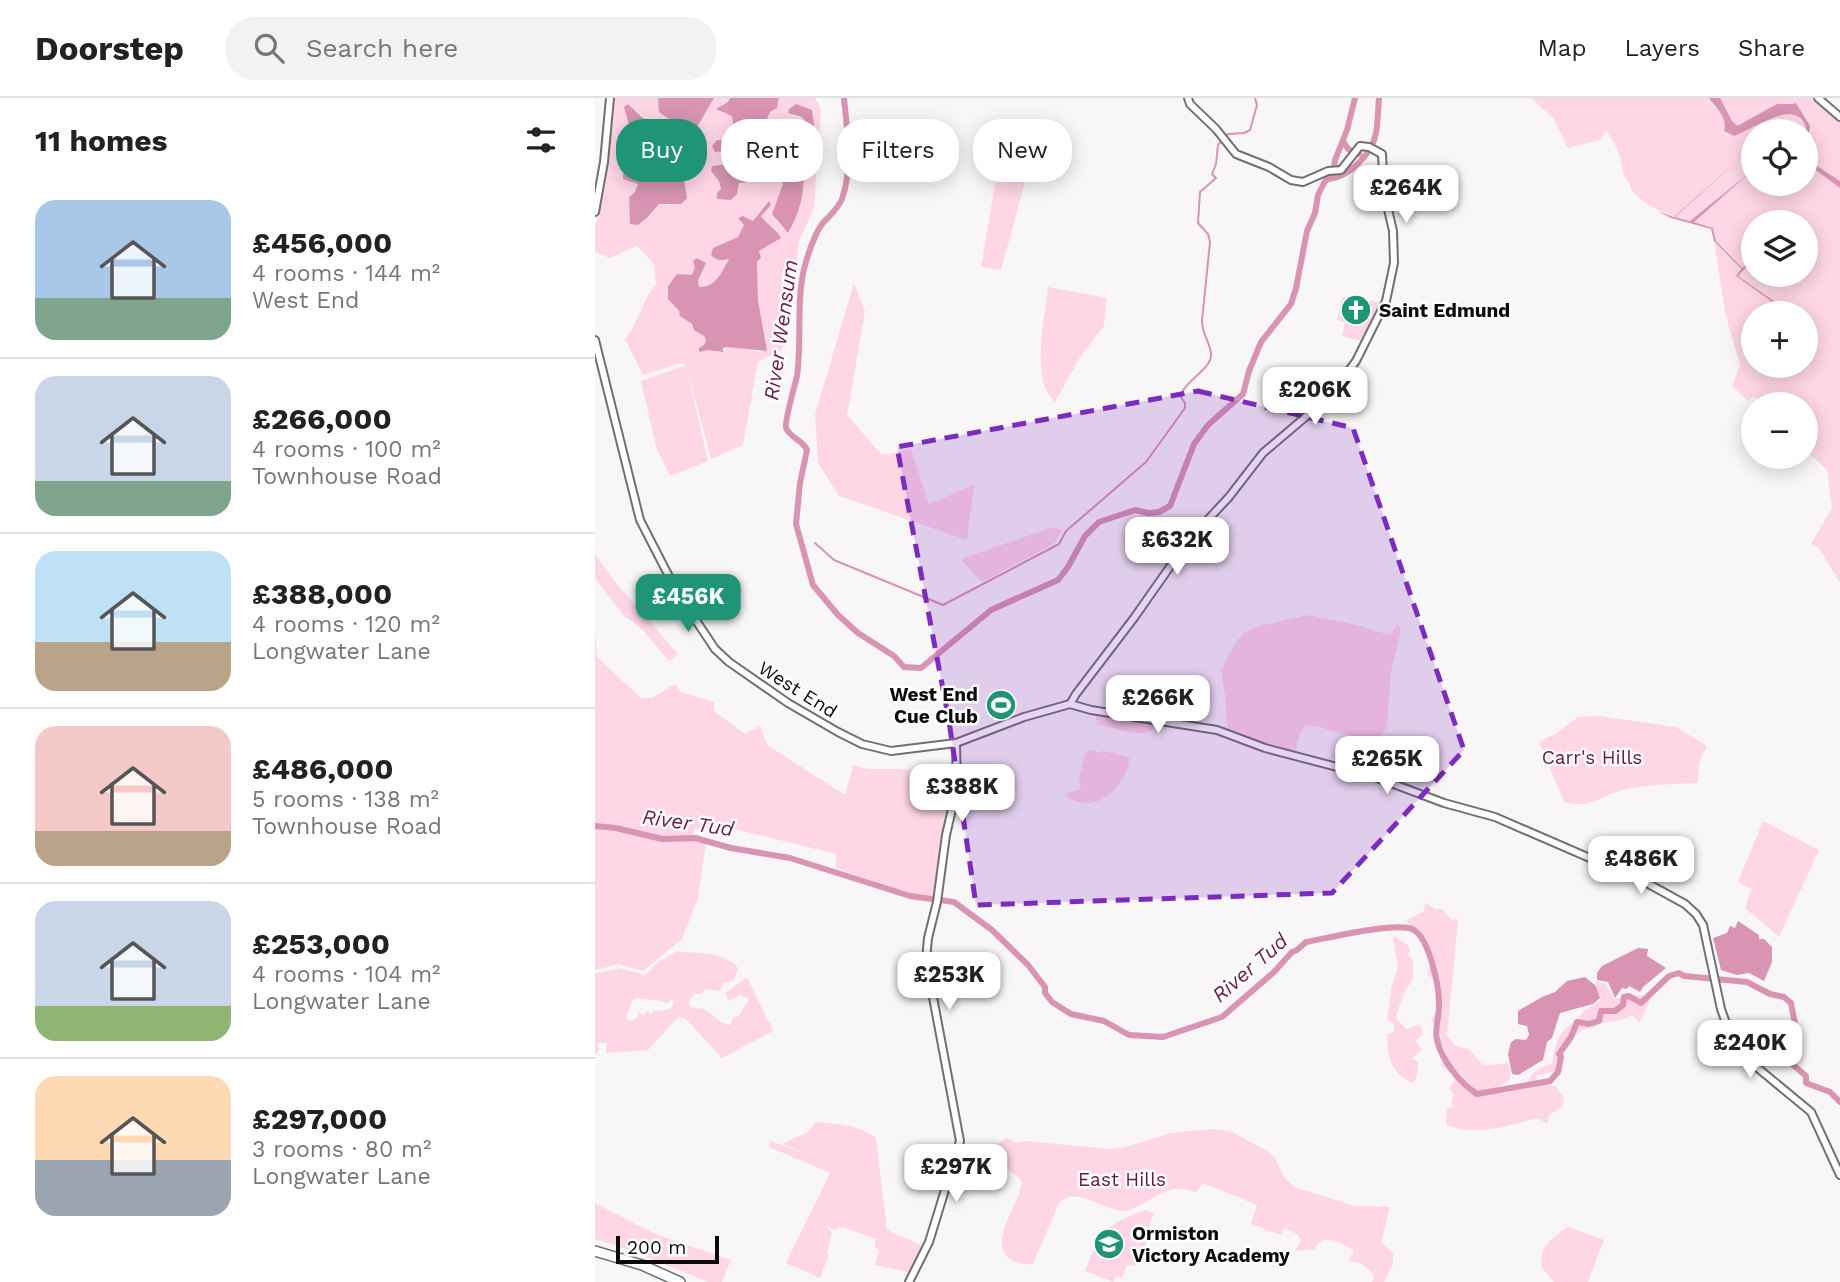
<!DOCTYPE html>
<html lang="en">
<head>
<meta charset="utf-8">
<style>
  body { margin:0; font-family:"Work Sans",sans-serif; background:#f2f2f2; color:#222; height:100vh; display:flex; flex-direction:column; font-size:26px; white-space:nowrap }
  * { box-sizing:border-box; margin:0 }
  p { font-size:23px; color:#767676 }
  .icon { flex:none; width:38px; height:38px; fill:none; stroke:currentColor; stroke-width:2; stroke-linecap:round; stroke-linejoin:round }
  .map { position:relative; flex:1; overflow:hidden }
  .panel { display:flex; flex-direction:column; background:#fff; width:595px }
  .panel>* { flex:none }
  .top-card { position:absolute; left:21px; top:21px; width:665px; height:63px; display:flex; gap:14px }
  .buttons { position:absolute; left:1146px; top:21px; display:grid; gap:14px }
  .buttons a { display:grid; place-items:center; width:77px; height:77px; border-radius:50%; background:#fff; box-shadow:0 4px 18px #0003; font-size:35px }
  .scale { position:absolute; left:21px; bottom:18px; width:103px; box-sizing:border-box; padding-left:7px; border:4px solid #0c0b0c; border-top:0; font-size:19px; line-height:24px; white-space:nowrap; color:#0c0b0c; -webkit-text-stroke:5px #fff; paint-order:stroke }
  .price { position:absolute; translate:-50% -60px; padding:0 16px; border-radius:14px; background:#fff; color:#222; font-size:23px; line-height:46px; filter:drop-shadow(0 2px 4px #0008) }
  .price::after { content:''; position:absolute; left:50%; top:42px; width:21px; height:16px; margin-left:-10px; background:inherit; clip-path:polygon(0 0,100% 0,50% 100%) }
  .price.active { background:#209477; color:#fff }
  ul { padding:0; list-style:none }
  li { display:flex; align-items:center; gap:21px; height:175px; padding:0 35px }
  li+li { border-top:2px solid #e0e0e0 }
  li span { display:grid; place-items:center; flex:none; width:196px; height:140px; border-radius:21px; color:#555 }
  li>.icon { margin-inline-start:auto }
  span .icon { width:84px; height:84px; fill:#fffc; stroke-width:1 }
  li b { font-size:30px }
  h2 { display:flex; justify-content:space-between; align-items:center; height:84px; padding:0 35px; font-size:30px }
  .pill { padding:0 24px; border-radius:28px; background:#fff; box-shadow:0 4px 18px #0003; font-size:24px; line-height:63px }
  .pill.active { background:#209477; color:#fff }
  header { display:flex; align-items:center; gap:42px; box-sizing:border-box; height:98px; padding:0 35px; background:#fff; border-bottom:2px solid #e0e0e0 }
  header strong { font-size:33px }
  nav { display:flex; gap:38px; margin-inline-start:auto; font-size:24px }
  .search { width:490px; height:63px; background:#f2f2f2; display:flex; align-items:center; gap:18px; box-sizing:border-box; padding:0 24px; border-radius:28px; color:#767676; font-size:26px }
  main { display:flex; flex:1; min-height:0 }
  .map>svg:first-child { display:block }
  .green { fill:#fed6e6; fill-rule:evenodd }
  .water { fill:#d894b2 }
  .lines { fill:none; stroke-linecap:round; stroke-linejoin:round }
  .stream { stroke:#d894b2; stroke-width:2 }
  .river { stroke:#d894b2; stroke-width:6 }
  .secondary-casing { stroke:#726f71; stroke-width:10 }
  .highway-casing { stroke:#726f71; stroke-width:12 }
  .secondary { stroke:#fff; stroke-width:6 }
  .highway { stroke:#fff; stroke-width:9 }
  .marked { fill:#7b2cbf; fill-opacity:0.2; stroke:#7b2cbf; stroke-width:5; stroke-dasharray:14 9; stroke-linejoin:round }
  .labels { text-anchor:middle; stroke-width:5; stroke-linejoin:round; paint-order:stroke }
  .poi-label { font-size:19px; font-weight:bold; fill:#0c0b0c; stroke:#fff; text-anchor:start }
  .street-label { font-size:19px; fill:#0c0b0c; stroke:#fff }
  .park-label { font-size:19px; fill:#661742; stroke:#fff }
  .water-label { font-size:21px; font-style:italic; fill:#6d1d48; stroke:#fff }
</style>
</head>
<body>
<header>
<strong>Doorstep</strong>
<div class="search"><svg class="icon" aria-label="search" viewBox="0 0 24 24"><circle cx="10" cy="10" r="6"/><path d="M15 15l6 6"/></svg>Search here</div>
<nav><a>Map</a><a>Layers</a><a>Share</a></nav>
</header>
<main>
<section class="panel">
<h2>11 homes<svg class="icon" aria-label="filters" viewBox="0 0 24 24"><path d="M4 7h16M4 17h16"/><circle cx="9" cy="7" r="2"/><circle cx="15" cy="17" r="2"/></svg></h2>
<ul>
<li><span style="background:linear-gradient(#a9c7e8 70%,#7fa58c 0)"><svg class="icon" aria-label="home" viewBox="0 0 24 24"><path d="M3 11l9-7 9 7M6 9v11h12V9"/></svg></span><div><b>£456,000</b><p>4 rooms · 144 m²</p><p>West End</p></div></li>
<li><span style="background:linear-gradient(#c9d6e8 75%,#7fa58c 0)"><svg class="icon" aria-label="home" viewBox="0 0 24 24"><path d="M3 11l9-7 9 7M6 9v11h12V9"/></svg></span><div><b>£266,000</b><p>4 rooms · 100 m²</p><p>Townhouse Road</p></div></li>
<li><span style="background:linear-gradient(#bfe0f5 65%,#b9a48a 0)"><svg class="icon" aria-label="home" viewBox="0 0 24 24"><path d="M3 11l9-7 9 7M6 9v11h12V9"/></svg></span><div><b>£388,000</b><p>4 rooms · 120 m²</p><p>Longwater Lane</p></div></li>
<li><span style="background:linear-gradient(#f6c9c9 75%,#b9a48a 0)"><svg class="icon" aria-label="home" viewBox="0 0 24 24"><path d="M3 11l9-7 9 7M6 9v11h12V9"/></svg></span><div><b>£486,000</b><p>5 rooms · 138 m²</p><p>Townhouse Road</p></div></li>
<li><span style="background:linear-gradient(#c9d6e8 75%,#8fb573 0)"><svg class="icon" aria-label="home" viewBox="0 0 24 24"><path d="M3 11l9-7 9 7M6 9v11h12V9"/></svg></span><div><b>£253,000</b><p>4 rooms · 104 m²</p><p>Longwater Lane</p></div></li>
<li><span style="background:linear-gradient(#ffd9b3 60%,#9aa5b1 0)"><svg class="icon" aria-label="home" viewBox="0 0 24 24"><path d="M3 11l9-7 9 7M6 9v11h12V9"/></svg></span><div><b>£297,000</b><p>3 rooms · 80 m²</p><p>Longwater Lane</p></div></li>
</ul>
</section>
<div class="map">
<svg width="1245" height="1184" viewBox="0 0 1245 1184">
  <rect width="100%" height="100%" fill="#f9f6f7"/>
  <g class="green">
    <path d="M20 0H63V5L101 31 119 0H135L133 4 127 6 129 15 137 17 140 44 123 42 117 48 121 54 146 52 163 58 173 38 178 34 172 21 175 14 182 10 184 0H220L226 11 219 110 205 141 187 252 163 264 148 347 116 361 91 267 113 363 75 378 62 352 46 283 91 267 86 265 48 277 30 241C44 225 46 203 61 187L59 166 42 148 15 160 0 154V129L11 81ZM33 6 83 46 88 65 95 64 88 74 90 87 74 107 64 106 54 119 42 127 35 126 34 99 40 94 43 86 28 80 29 60 39 57 40 48 30 9ZM206 8 217 12V36L209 44 191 33 192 26 198 30 207 29 210 23 207 19 196 17ZM194 53 207 65C210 92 207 113 193 135L181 122 188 86 182 76 171 72 170 66ZM167 111 166 118 170 124 182 132 173 149 164 153 166 160 162 164 163 201 171 246 166 255 154 251 132 249 127 254 113 252 109 247 111 242 109 238C95 227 85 214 73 201V188L82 176 97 178 100 169 104 176 103 183 104 189C121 189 126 173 135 160L118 150 143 139 149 130 148 124 144 121 158 123Z"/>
    <path d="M936 0H1114C1122 11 1133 19 1129 32L1139 38C1156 32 1189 2 1205 18 1209 23 1211 27 1210 33H1158V86H1211V65L1245 90V485L1224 450 1216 446 1237 410 1232 372 1211 352V306H1169L1159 298 1153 303 1137 288 1145 267 1130 215 1119 143 1147 174 1149 172 1121 143 1118 130C1088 119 1056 117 1035 90L1036 87C1027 80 1027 65 1023 54 1021 46 1015 40 1012 33L1005 42 973 50 958 20ZM1158 124H1211V177H1158ZM1158 215H1211V268H1158Z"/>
    <path d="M1125 0H1220L1245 22V83C1219 64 1207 68 1216 32L1199 5 1187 7 1152 27 1144 29 1137 23Z"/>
    <path d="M434 69 406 172 386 169 402 74 408 70Z"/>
    <path d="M259 185 270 213 252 317 287 357 316 351 334 406 379 387 372 442 244 398 223 365 220 317Z"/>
    <path d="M453 189 512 200 509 228 485 259 460 304C435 282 450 219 453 189Z"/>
    <path d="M747 199 789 205 770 244 747 238 750 224 742 222Z"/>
    <path d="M459 429 467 433 459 446 387 484 367 463 368 460Z"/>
    <path d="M0 456 21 485 83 556 74 563 46 530 29 518 0 480Z"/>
    <path d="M714 517 761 527 795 537 803 526 806 531 796 575 792 628 782 646 721 628 710 627 705 635 700 655 634 634 632 628 630 597 626 572 641 544 650 534 664 528Z"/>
    <path d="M0 533 2 559 46 600H57L80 586 86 594 119 604V613L150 636 165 628 172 647 250 697 258 667 273 671H302L359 676 339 799 308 795 241 770V756L135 730 99 731 97 741 111 743 103 800 87 841 48 873 24 866 0 872Z"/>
    <path d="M501 616 559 625V630C547 642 518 629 502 626Z"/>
    <path d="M1004 618 1081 629 1112 648 1104 665 1103 685C1082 686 1059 686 1037 690 1008 694 1000 712 969 704L944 644 960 636 983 619Z"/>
    <path d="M500 651 501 655 508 653 534 659C535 680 511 708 488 705 483 704 477 702 472 700L473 694 486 691 484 680 491 654Z"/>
    <path d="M1168 723 1224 752 1184 839 1150 810 1156 791 1143 784Z"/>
    <path d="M831 805 840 811H847L858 823 861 820 863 824 852 937 860 948 874 951 888 967 910 966 912 963 915 972V982L902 989 908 996 925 990 932 992C932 975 943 971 957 965 962 944 961 935 981 923 985 920 987 913 992 911 998 908 1001 905 1006 902L1000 883 1011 886 1019 901 1024 900 1030 896 1049 898 1055 903 1044 925 1038 917 1027 922 1005 925 997 930 987 932 969 946 968 964 959 973 941 978 942 984 962 989 969 1002 967 1009 954 1017 952 1026 943 1020C916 1027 877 1040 851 1026L852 1011 859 1008 856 1004 859 998 854 990 859 983 857 975 846 968 850 953 844 942 847 938 836 921C847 909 848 900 844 884L833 877V872L839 861C830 847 827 834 812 824V822L828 814Z"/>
    <path d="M798 838 813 847 815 853 813 857 818 862V882C811 888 803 910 801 920L811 931 823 927 827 930V938L820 942 827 952 817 960 823 964C823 971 823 982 817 985 796 974 792 959 792 936L799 934V926L792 921 797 887 803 870Z"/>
    <path d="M82 853C103 856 129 853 143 870L139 882 128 886 125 893 111 891 106 896H99L94 904 95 909 110 911 127 925 136 927 138 919 144 918 154 901 146 897 133 903 131 895 152 879 178 933 127 960 90 920 83 919 53 952 11 955 12 945H3L2 948 5 951 0 957V876L24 870 50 877 65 863ZM41 900 66 903 72 906 76 901 79 904 76 910 67 913 58 912 57 917 53 913 48 918 44 913 42 920 35 923 31 920 37 903Z"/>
    <path d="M221 1024C242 1026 264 1026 281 1040L292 1132 328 1148 317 1175 280 1167 284 1152 280 1149V1141L248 1129 239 1132 233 1128V1131L237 1135 232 1155 234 1157 225 1180 191 1165 235 1075 174 1049 175 1043 212 1056 187 1046 213 1034Z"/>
    <path d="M616 1031 635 1033 671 1052 680 1060 689 1079 699 1089 760 1108 795 1109 786 1145 798 1155V1166L789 1184H777L779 1179C776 1170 763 1163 754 1163L759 1152C746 1146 728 1133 720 1151L700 1153 706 1142 702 1136 689 1130 685 1137 656 1126 662 1107 608 1085 601 1094C594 1093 585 1090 579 1091 565 1093 541 1113 528 1113 508 1113 477 1085 463 1107L438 1166C431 1167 423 1166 416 1162 391 1145 424 1108 427 1084 417 1070 397 1065 381 1060L385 1047 403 1045 413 1040 420 1045 430 1043 515 1051 531 1049 576 1035Z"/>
    <path d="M0 1105 60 1136 136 1162 127 1184H113L35 1152 0 1141Z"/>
    <path d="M550 1112 559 1115 549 1142 552 1144 542 1168 532 1167 527 1180 521 1178 518 1184 490 1173C505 1135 510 1126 550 1112Z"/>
    <path d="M973 1129 1009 1142 993 1184H959L947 1170C943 1149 957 1140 973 1129Z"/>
  </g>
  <g class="water">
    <path d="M63 0H119L101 31C86 29 76 23 64 14Z"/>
    <path d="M135 0H184L182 10 175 14 172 21 178 34 173 38 168 55 163 58 146 52 120 54 117 48 122 42 140 43 137 18 121 11 133 4Z"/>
    <path d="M1114 0H1125L1137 23 1144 29 1152 27 1181 9 1201 5 1215 28C1215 34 1213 38 1212 45 1208 65 1232 73 1245 83V90L1211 65C1211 53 1214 37 1210 27 1199 0 1157 32 1139 38L1129 33C1133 20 1122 11 1114 0Z"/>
    <path d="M33 6 47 19 81 39 88 65 95 63 96 69 88 74 92 100 86 106H64L53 119 43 127 35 126 34 99 40 94 43 86 28 81 29 60 39 57 40 48 29 9Z"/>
    <path d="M201 6 217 12 219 27 214 45H209L191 33V25L198 30 207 29 210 23 207 19 193 15 194 11Z"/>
    <path d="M1158 49 1080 119 1095 123 1158 72 1099 124 1118 130 1121 143 1147 170 1158 162 1143 178 1196 215 1187 211 1141 178 1146 171 1119 143 1116 131 1076 120 1062 113 1079 119Z"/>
    <path d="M194 53 203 55C214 82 207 112 193 135L177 116 188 86 182 76 170 72 169 66Z"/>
    <path d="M152 64 158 66 154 71 146 72 144 79 151 80 152 84 144 85 142 96 136 102 122 101V95L126 91 124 83 116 73 117 68Z"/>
    <path d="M174 103 176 107 166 118C172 127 181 130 186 140L164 153 166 160 162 164 163 202 172 253 132 249 128 250V254L113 252 104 254V250L109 247 111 242 109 238 99 232 97 226 85 218 84 213 73 201V188L82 176 97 177 100 169 98 163 102 160 111 165 103 182 104 189C120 190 127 174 134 161 126 162 123 164 116 157L118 150 143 139 149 127 143 120 148 118 158 123Z"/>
    <path d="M1143 823 1164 837V841H1169L1177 849V864L1169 883 1154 875 1142 877 1126 872 1118 840 1132 835 1135 828 1140 830Z"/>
    <path d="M1043 850 1053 851 1052 858 1071 870 1048 889 1045 894 1034 888 1032 891 1027 890 1020 900 1013 884 1002 882V875L1007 868Z"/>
    <path d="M990 879 1001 888 1005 900 998 906 965 915 957 940 952 944 948 962 923 977 917 976 913 956 916 944 921 941 931 942 934 937 932 928 923 926V913L947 899 960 894 972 883Z"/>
  </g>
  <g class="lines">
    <path class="stream" d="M220 445 239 462 348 507 464 446 471 433 551 364 590 310V305L585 298C591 281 618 271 616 255 614 243 607 235 607 223L615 144 613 136 603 125 605 94 621 80 617 76 621 66 623 47 633 36 649 35 655 32 662 7 660 0"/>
    <g class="river">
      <path d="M249 0C252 32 258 70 247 101 243 111 234 118 227 126 218 139 213 156 209 171 201 206 207 243 202 278 200 287 189 324 191 330 195 340 208 342 212 352L205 385 201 426 218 487 243 517 263 535 299 558 309 569 326 570 396 512 463 482 473 469 490 438 504 424 540 412 554 415 564 414 575 408 599 346 613 327 648 296 654 273 666 244 696 206 701 190 712 133 720 115 723 97 730 83 738 77 740 62 752 32 760 0"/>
      <path d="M1143 31 1183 9H1196"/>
      <path d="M748 43 753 51 764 56"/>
      <path d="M734 81C755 78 777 56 781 35 783 24 783 11 784 0"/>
      <path d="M0 728 21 730 67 741 100 740 136 750 195 760 315 798 359 804 397 832 433 867 450 889V895L457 904 476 916 509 923 534 937 568 939 627 919 679 874 697 854 702 852 711 844C733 840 800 824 817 831 834 838 844 888 844 905 845 917 839 930 842 942 847 963 865 985 882 996L955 983 963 974 966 959 964 956 976 939 982 924 994 926 1004 923 1006 913H1020L1028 907 1029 899 1034 898 1046 905 1074 878 1084 875 1089 878 1152 884 1175 896 1189 899 1196 905 1203 942 1194 954 1197 966 1211 978V985L1235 994 1245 1004"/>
    </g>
    <g class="secondary-casing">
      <g id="secondary">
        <path d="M1223 0 1245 19"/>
        <path d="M0 114 9 64 15 0"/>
        <path d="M0 242 45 422 82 494 120 551 134 564 193 605 243 634 267 646 296 653 361 645 429 619 475 606"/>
        <path d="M475 606 496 612 622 632 670 650 780 679 849 705 900 719 1050 784 1090 806 1101 816 1108 827 1126 911 1137 942 1159 967 1216 1014 1245 1077"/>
        <path d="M475 606 481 596 539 520 593 443 634 399 668 355 734 299 761 263 791 203 799 165 798 133 789 94 787 56 774 49 765 48 746 72 733 73 708 84 696 82 674 69 641 56 621 31 595 6 593 0"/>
        <path d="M314 1184 334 1144 365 1043 331 862 333 840 342 804 351 737 362 690 361 645"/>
      </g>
    </g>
    <g class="highway-casing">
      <path id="highway" d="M0 1153 47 1167 85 1184"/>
    </g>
    <use href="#secondary" class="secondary"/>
    <use href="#highway" class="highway"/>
  </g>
  <path class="marked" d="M603 293 758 330 869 652 737 795 381 807 354 623 302 349Z"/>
  <defs>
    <g id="church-disc" transform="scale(1.575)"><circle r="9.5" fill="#209477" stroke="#fff"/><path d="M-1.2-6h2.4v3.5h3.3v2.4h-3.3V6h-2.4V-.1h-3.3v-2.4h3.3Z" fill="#fff"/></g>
    <g id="stadium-disc" transform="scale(1.575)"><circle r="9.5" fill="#209477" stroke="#fff"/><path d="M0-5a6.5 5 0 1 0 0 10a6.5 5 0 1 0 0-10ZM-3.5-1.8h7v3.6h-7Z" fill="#fff"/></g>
    <g id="school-disc" transform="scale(1.575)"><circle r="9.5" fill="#209477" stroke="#fff"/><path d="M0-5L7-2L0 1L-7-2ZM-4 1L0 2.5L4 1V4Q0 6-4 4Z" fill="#fff"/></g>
  </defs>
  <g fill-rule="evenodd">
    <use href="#church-disc" x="761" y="212"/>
    <use href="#stadium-disc" x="406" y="607"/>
    <use href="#school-disc" x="514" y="1146"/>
  </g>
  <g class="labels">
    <g class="poi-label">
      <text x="784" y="219">Saint Edmund</text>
      <text x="383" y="603" text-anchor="end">West End<tspan x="383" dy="22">Cue Club</tspan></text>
      <text x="537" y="1142">Ormiston<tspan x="537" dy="22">Victory Academy</tspan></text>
    </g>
    <g class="street-label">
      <text transform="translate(203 591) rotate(32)" y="7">West End</text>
    </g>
    <g class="park-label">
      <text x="997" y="666">Carr's Hills</text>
      <text x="527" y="1088">East Hills</text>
    </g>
    <g class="water-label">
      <text transform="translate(186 232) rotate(-82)" y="7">River Wensum</text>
      <text transform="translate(93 725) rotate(8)" y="7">River Tud</text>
      <text transform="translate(655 870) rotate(-41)" y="7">River Tud</text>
    </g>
  </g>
</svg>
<div class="buttons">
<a><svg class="icon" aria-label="locate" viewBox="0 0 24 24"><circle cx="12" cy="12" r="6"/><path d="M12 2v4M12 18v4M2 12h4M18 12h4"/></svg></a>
<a><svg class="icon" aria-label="layers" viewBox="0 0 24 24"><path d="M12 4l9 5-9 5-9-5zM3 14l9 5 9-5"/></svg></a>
<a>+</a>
<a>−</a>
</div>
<div class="scale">200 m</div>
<b class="price" style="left:811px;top:127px">£264K</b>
<b class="price" style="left:720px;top:329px">£206K</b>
<b class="price" style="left:582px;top:479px">£632K</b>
<b class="price active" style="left:93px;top:536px">£456K</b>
<b class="price" style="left:563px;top:637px">£266K</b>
<b class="price" style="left:792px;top:698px">£265K</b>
<b class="price" style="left:367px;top:726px">£388K</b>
<b class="price" style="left:1046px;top:798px">£486K</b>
<b class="price" style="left:354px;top:914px">£253K</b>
<b class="price" style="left:1155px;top:982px">£240K</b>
<b class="price" style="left:361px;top:1106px">£297K</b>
<div class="top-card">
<a class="pill active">Buy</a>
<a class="pill">Rent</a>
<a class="pill">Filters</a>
<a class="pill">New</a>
</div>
</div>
</main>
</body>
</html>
